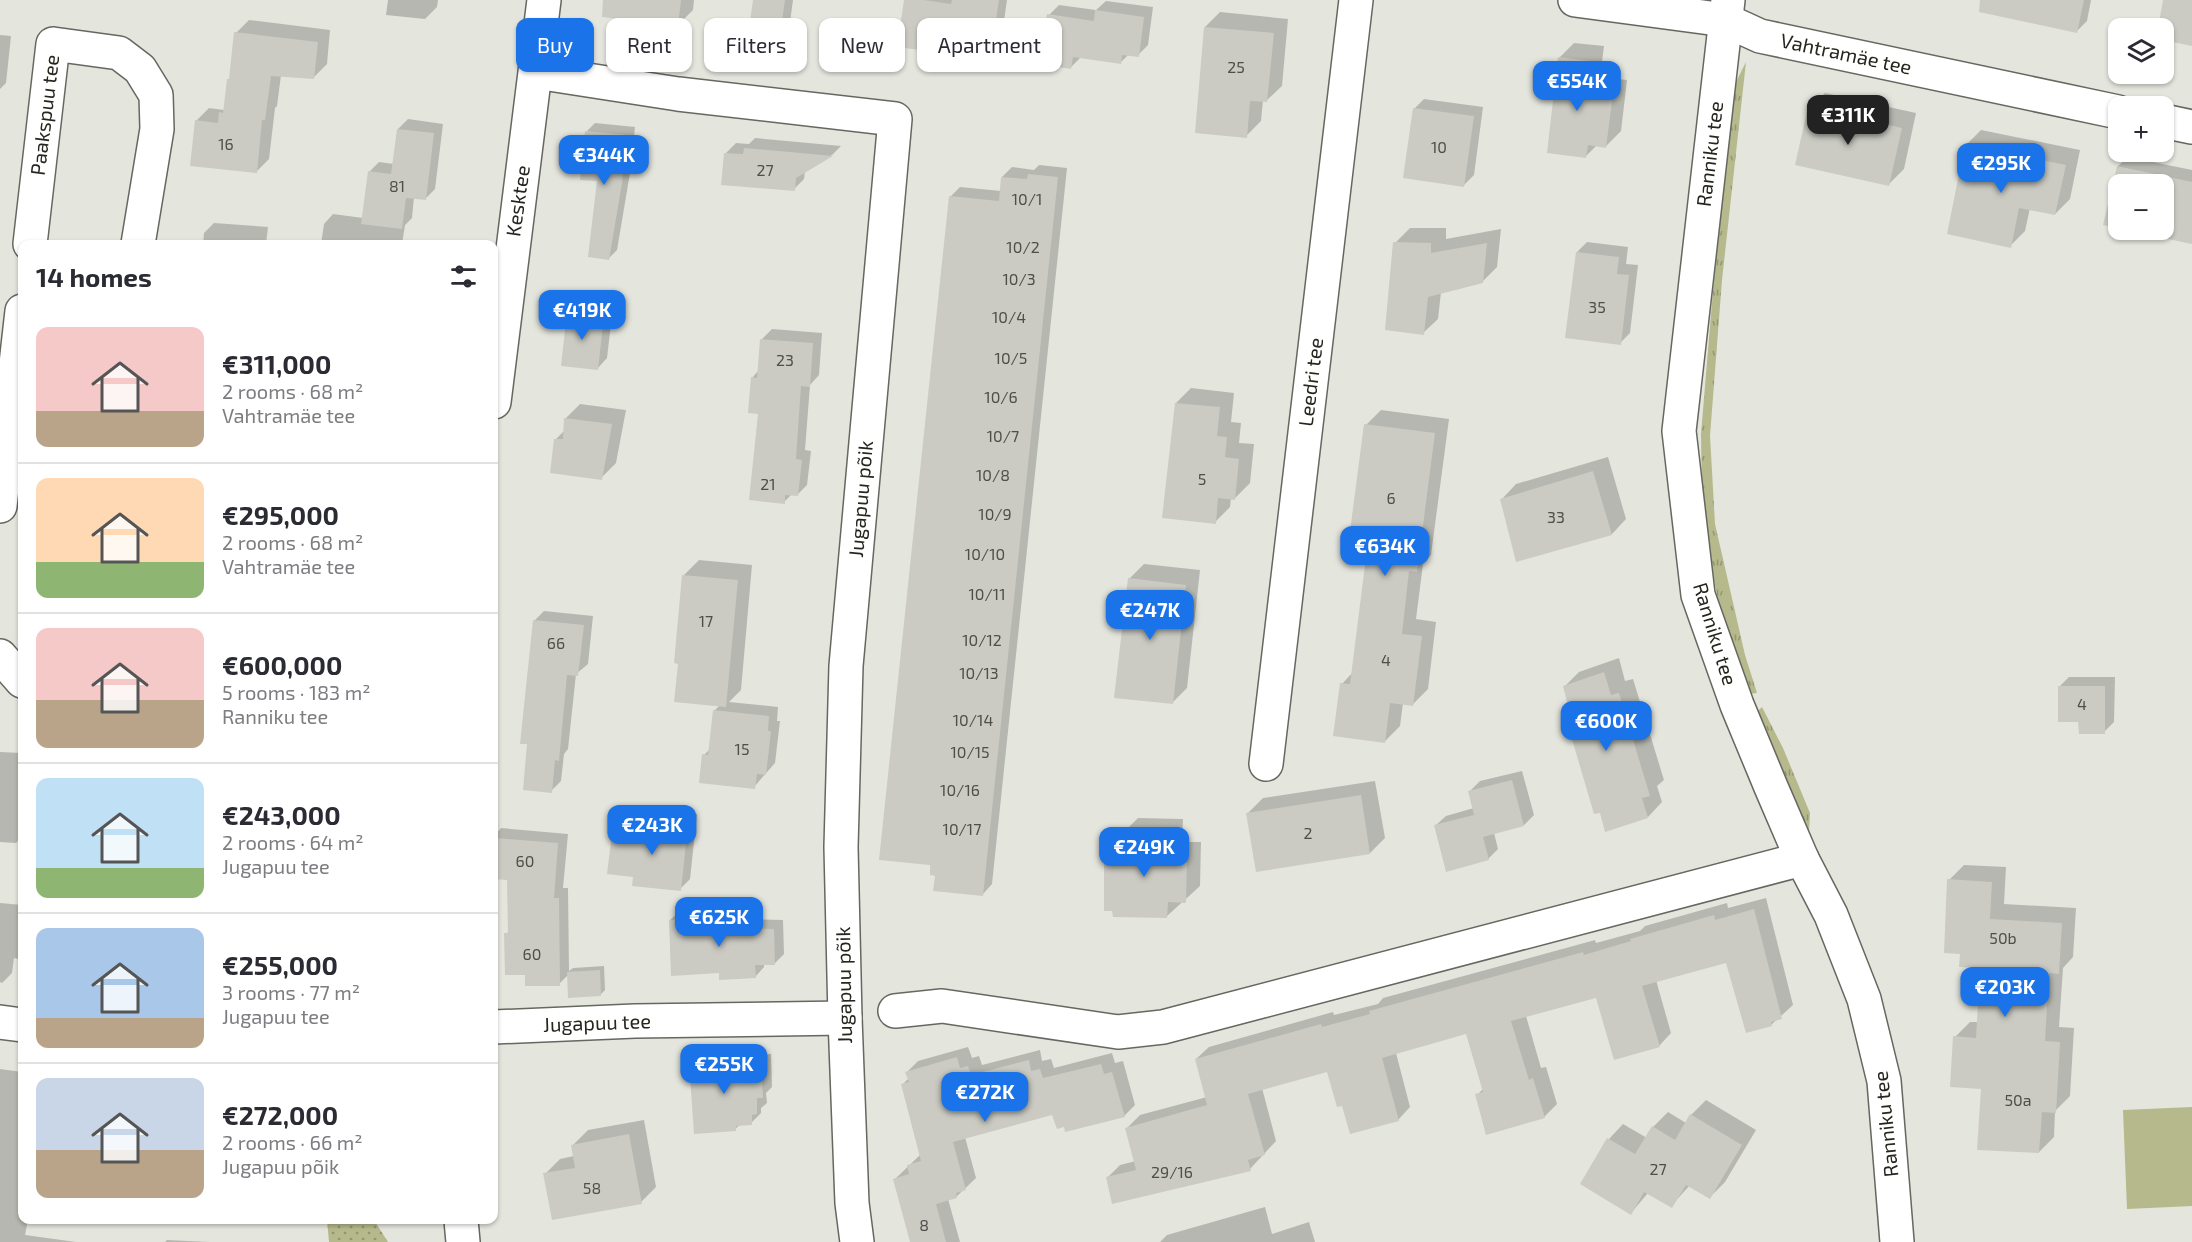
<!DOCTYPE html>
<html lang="en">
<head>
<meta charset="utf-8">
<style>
  body { margin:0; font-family:"Exo 2",sans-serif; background:#f7f7f7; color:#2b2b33; height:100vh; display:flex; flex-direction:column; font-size:22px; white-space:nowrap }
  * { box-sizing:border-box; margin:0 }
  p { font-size:20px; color:#7c7c81 }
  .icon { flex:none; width:33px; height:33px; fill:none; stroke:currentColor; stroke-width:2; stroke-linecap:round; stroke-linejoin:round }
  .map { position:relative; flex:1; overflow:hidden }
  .details { position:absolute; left:18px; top:240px; width:480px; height:984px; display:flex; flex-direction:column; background:#fff; border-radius:12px; box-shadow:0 2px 4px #0004 }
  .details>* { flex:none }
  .guide { position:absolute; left:516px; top:18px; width:570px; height:54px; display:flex; gap:12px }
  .buttons { position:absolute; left:2108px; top:18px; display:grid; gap:12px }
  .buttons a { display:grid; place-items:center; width:66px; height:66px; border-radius:12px; background:#fff; box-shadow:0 2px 4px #0004; font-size:30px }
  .price { position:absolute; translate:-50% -51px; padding:0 14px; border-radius:12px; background:#1a73e8; color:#fff; font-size:20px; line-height:39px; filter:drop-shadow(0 2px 3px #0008) }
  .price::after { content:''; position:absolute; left:50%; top:36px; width:18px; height:14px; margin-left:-9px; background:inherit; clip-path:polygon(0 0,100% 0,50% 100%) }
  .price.on { background:#222; color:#fff }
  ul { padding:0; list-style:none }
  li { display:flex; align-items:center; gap:18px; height:150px; padding:0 18px }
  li+li { border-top:2px solid #e1e1e2 }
  li span { display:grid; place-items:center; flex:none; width:168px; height:120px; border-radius:12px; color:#555 }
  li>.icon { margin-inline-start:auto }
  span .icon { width:72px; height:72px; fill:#fffc; stroke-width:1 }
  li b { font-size:26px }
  h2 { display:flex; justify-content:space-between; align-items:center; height:72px; padding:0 18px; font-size:26px }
  .pill { padding:0 21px; border-radius:12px; background:#fff; box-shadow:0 2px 4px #0004; font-size:21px; line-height:54px }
  .pill.on { background:#1a73e8; color:#fff }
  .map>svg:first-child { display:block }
  .grass { fill:url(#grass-tufts) }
  .park { fill:url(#park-dots) }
  .pitch { fill:#b6b98b }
  .shadow { fill:#0003 }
  .building { fill:#cbcbc4 }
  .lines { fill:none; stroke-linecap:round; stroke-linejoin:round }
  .minor-casing { stroke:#666760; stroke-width:36 }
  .minor { stroke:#fff; stroke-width:33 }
  .labels { text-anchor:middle; stroke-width:4.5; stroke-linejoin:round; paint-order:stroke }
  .number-label { font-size:16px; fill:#4e4e4a }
  .street-label { font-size:20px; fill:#252522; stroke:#fffffe }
</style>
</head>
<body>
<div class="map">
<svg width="2192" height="1242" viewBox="0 0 2192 1242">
  <defs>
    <pattern id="grass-tufts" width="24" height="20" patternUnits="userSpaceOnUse" patternTransform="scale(1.5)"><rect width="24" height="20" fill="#b6b98b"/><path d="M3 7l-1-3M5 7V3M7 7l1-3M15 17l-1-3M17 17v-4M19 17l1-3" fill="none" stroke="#949671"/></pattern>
    <pattern id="park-dots" width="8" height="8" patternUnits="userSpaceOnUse" patternTransform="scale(1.5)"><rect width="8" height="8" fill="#b6b98b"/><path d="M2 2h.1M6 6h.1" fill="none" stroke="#949671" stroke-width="1.8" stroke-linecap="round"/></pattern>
  </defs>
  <rect width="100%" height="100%" fill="#e4e5dd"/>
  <g class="grass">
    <path d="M1746 62 1722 280 1710 436 1715 524 1745 655 1757 693 1748 694 1720 611 1712 570 1702 498 1701 434 1720 207 1736 82Z"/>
    <path d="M1762 707 1783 748 1810 813 1809 832 1795 805 1754 715Z"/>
  </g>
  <path class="park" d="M327 1220H374L388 1242H329Z"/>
  <path class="pitch" d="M2192 1107V1206L2127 1209 2123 1110Z"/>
  <g class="shadow">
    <path d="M388 0H438L437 7 425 19 386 15Z"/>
    <path d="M610 0H694L693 10 678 25Z"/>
    <path d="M755 0H793L786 52 776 62Z"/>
    <path d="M905 0H1007L1003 28 993 38 985 37 976 46 937 40 928 50Z"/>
    <path d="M2004 0H2091L2087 21 2077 31Z"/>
    <path d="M1106 1 1153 7 1148 45 1138 55 1129 54 1120 63 1081 57 1071 67 1049 15 1059 5 1096 10Z"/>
    <path d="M1220 12 1288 19 1282 86 1267 100H1263L1261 121 1246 136 1205 27Z"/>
    <path d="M249 20 330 30 327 64 314 77 281 75 277 106 275 108 269 159 256 172 196 121 209 108 224 110 231 77 236 33Z"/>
    <path d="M0 35 11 36 6 83 0 89Z"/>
    <path d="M1574 43 1604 46 1600 77 1627 80 1621 131 1606 146 1597 145 1586 156 1559 58Z"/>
    <path d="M1825 93 1916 113 1904 169 1889 184 1810 108Z"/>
    <path d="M1424 99 1483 107 1474 175 1464 185 1414 109Z"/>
    <path d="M408 119 443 124 435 189 425 199 414 197 412 218 405 225 402 244H321L324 224 333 214 363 218 369 172 379 162 394 164 398 129Z"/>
    <path d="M595 123 635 127 630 173 617 250 609 258 599 180 587 131Z"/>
    <path d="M1981 130 2080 150 2070 199 2055 214 2030 208 2025 231 2010 246 1966 145Z"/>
    <path d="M755 138 841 146 832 155 805 171 804 179 794 189 726 153 736 143 749 144Z"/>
    <path d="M2128 157 2192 170V243L2132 230H2163V184H2118V226L2105 224 2118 166Z"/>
    <path d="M1039 165 1067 168 992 884 983 894 950 197 960 187 1001 191 1002 177 1012 167 1034 170Z"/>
    <path d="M214 223 268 227 266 244H203L204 233Z"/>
    <path d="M1410 228H1446V239L1501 229 1497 267 1482 282 1441 292 1438 319 1423 333 1395 243Z"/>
    <path d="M1587 242 1628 247 1626 264 1638 265 1630 333 1620 343 1577 252Z"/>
    <path d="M578 303 613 307 607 358 598 368 568 313Z"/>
    <path d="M772 329 822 333 819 375 810 385 805 450 811 451 807 485 797 495 792 494 784 502 752 378 759 370 762 339Z"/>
    <path d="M1191 388 1234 393 1231 422 1241 423 1239 443 1254 444 1250 483 1235 498H1231L1230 507 1215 522 1176 403Z"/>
    <path d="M580 404 626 410 616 463 601 478 556 439 565 430V419Z"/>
    <path d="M1381 410 1449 419 1431 555 1423 564 1416 619 1436 622 1428 689 1413 704 1403 703 1400 726 1385 741 1342 684 1353 672 1367 564 1366 425Z"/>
    <path d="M1608 457 1626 519 1612 534 1502 499 1516 484Z"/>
    <path d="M699 560 752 565 741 690 729 702 778 707 777 721H780L775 763 754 787 704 755 710 749 714 711 720 705 684 575Z"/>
    <path d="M1144 564 1200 570 1187 688 1172 703 1129 579Z"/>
    <path d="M544 611 593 616 588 664 576 674 568 749 564 754 561 781 551 791 534 621Z"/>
    <path d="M1619 658 1625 681 1633 679 1664 780 1657 786 1662 802 1648 817 1566 712 1570 708 1564 687 1579 672Z"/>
    <path d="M2069 677H2115L2114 722 2104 732 2060 686Z"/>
    <path d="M0 752 22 753V836L16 843 0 842Z"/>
    <path d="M1522 771 1534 815 1524 825 1494 833 1498 849 1488 859 1436 825 1446 816 1474 808 1470 791 1480 781Z"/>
    <path d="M1375 781 1385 838 1370 853 1248 813 1263 798Z"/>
    <path d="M648 810 697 814 690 879 680 889 634 876 612 842 622 832 638 834 639 820Z"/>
    <path d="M1138 818 1183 819 1182 842H1201L1200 886 1167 916 1106 856 1121 841H1123V833Z"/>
    <path d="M501 828 568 834 563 888H568L569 971 573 968 604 966 605 990 600 995 568 975 559 984 527 973 506 934 509 931 508 878 494 877V836Z"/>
    <path d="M1964 865 2006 867 2004 904 2076 908 2073 957 2063 968 2059 1027 2074 1028 2070 1096 2055 1111 2054 1137 2039 1152 1982 1087 1955 1037 1970 1022H1979L1981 966 1961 952 1949 880Z"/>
    <path d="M1766 898 1793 1005 1771 1025 1727 961 1656 980 1671 1033 1659 1046 1597 996 1526 1016 1541 1068 1546 1067 1557 1104 1544 1117 1477 1095 1483 1089 1467 1032 1396 1053 1410 1107 1398 1120 1343 1104 1328 1070 1262 1088 1276 1141 1250 1169 1107 1178 1120 1165 1136 1161 1127 1128 1140 1115 1207 1097 1196 1059 1209 1047 1333 1012 1334 1015 1378 1004 1383 998 1595 940 1596 943 1640 931 1645 926 1727 903 1728 908Z"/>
    <path d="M0 903 22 905V954L18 959 14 958 12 973 2 983 0 982Z"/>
    <path d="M748 907V919L783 920 784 954 775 963H764V967L755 977 720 972 670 920 680 911Z"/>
    <path d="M968 1047 972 1058 979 1056 982 1065 1040 1050 1042 1061 1051 1059 1054 1068 1112 1053 1115 1063 1123 1061 1135 1105 1124 1116 1065 1125 1053 1114 965 1137 976 1178 956 1197 948 1199 960 1242H912L895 1179 920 1155 902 1085 909 1078 907 1072 918 1061Z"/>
    <path d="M745 1050V1056L771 1054 772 1087 766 1093 767 1103 761 1108V1113L751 1123 741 1124 735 1129 691 1063 701 1053Z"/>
    <path d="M0 1069 22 1072V1220H28L25 1235 76 1242H0Z"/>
    <path d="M1706 1100 1756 1130 1725 1182 1710 1197 1690 1185 1671 1206 1648 1193 1631 1213 1609 1139 1623 1124 1647 1138 1653 1127 1668 1112 1686 1123 1691 1115Z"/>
    <path d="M644 1120 656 1187 641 1202 545 1174 560 1159 574 1156 573 1145 588 1130Z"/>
    <path d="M1265 1207 1272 1234 1309 1222 1315 1242H1160L1167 1235Z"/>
    <path d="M167 1240 210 1242H165Z"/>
  </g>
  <g class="building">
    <path d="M603 0H681L678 26 602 17Z"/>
    <path d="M753 0H785L776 64 745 59Z"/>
    <path d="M904 0H924L951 4 952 0H999L993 40 978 38 977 47 929 40 928 51 897 47Z"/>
    <path d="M1980 0H2084L2077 33 1979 12Z"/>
    <path d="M2163 0H2192V46L2163 40V28H2158Z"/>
    <path d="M1095 10 1144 17 1139 57 1122 55 1121 64 1073 57 1071 69 1040 64 1047 14 1094 21Z"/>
    <path d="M1204 27 1274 33 1267 102 1250 101 1247 138 1195 133Z"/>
    <path d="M234 32 318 42 314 79 271 76 265 120H262L257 173 190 166 195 120 218 123 219 112 223 113 227 79H229Z"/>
    <path d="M1558 57 1590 61 1586 91 1613 94 1606 148 1588 145 1586 158 1547 153Z"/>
    <path d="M1808 107 1902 128 1889 186 1795 165Z"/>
    <path d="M1413 108 1474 116 1464 187 1403 178Z"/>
    <path d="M397 129 434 133 426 200 406 198 402 229 361 224 368 171 391 174Z"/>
    <path d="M585 131 627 135 622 183 609 260 588 257 597 181 580 180Z"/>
    <path d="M1965 144 2066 165 2055 215 2019 208 2011 248 1947 234Z"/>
    <path d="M744 148 833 156 796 178 795 191 721 185 724 153 743 154Z"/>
    <path d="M2117 166 2192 182V244L2125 230H2163V184H2118V228L2103 225Z"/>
    <path d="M1028 174 1058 177 983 896 933 891 935 876 930 875V865L879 860 949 196 999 201 1001 177 1027 179Z"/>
    <path d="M1393 242 1431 243V253L1487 243 1483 283 1428 297 1424 335 1385 330Z"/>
    <path d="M1576 252 1619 257 1617 274 1629 275 1621 345 1565 338Z"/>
    <path d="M567 312 604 316 598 370 561 366Z"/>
    <path d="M760 339 813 343 810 387 801 386 796 459 802 460 798 496 785 495V504L749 500 758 414 748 413 751 377 757 378Z"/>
    <path d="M1175 403 1220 407 1217 436 1227 437 1225 457 1239 459 1235 500 1218 498 1216 524 1162 518Z"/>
    <path d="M564 418 612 424 602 480 550 473 554 439H563Z"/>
    <path d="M1364 424 1435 433 1417 572 1409 571 1402 634 1422 636 1413 706 1390 703 1385 743 1333 736 1340 683 1350 684 1365 565 1346 562Z"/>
    <path d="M1593 471 1612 535 1516 562 1500 499Z"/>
    <path d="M682 575 738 580 726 707 674 702 678 664 674 663Z"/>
    <path d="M1128 578 1186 585 1173 704 1114 698Z"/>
    <path d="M533 620 584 625 578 676 567 675 559 761 555 760 552 793 523 790 527 744H520Z"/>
    <path d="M1604 672 1611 695 1619 693 1650 796 1642 798 1648 818 1605 832 1600 813 1594 814 1564 712 1569 710 1563 686Z"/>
    <path d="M2058 686H2105V734H2079L2078 722H2058Z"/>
    <path d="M713 710 769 716 768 731H771L766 775 757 774 755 789 699 783 702 754 708 755Z"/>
    <path d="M1512 780 1524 826 1483 837 1489 860 1446 872 1434 825 1474 815 1468 791Z"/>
    <path d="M1361 795 1370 854 1256 872 1246 813Z"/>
    <path d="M637 819 688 824 681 891 632 886 633 877 607 874 611 841 636 844Z"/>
    <path d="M1122 833H1169L1168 856H1187L1186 903 1168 902 1167 918 1113 917 1112 911H1104V856H1122Z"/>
    <path d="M494 838 558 843 554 898H559L560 986H525V975H505L504 933H508L507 880 494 879Z"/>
    <path d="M1947 879 1992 882 1990 919 2062 923 2059 974 2049 973 2045 1041 2060 1042 2056 1113 2042 1112 2039 1153 1977 1150 1981 1089 1950 1087 1953 1036 1976 1038 1980 968 1959 967 1960 954 1944 953Z"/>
    <path d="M1754 909 1782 1019 1771 1022 1772 1026 1746 1033 1726 963 1642 986 1660 1047 1614 1060 1596 998 1511 1021 1529 1080 1533 1078 1545 1118 1486 1135 1475 1094 1483 1092 1466 1034 1382 1058 1399 1121 1350 1134 1342 1106 1337 1107 1327 1072 1248 1094 1265 1155 1248 1160 1251 1171 1112 1204 1106 1177 1136 1170 1125 1128 1207 1105 1195 1059 1321 1024 1322 1027 1370 1014 1369 1011 1583 952 1584 955 1631 941 1630 939 1714 915 1715 920Z"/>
    <path d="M739 916V928L774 929 775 965H755L756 978 719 980V973L671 976 669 920Z"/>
    <path d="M600 970 601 996 568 998 567 972Z"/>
    <path d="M957 1057 960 1068 968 1066 971 1075 1029 1060 1031 1071 1040 1069 1043 1078 1101 1064 1104 1074 1112 1072 1125 1117 1065 1132 1064 1127 1057 1129 1052 1115 953 1142 966 1190 956 1193 957 1198 936 1204 946 1242H910L893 1179 909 1174 907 1165 921 1161 901 1084 909 1082 905 1072Z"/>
    <path d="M735 1060V1065L761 1064 763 1098H757V1114L752 1115V1125L736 1126V1131L694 1134 689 1062Z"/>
    <path d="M1690 1114 1742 1145 1710 1199 1686 1185 1672 1208 1644 1192 1631 1215 1580 1184 1607 1138 1635 1154 1652 1126 1675 1140Z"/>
    <path d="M629 1134 642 1204 552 1220 543 1173 575 1168 571 1145Z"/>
  </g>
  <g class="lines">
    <g class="minor-casing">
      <g id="minor">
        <path d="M1575 0 1725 20 1760 36 2118 112"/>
        <path d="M1728 0 1679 431 1698 595 1737 705 1771 787 1802 859 1831 915 1864 999 1884 1081 1897 1242"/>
        <path d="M536 72 678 94 895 119 846 666 841 847 845 1018 852 1203 857 1242"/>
        <path d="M2163 121 2192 127"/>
        <path d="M30 244 53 44 119 53 140 69 156 95 157 129 138 244"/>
        <path d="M494 402 544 0"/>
        <path d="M0 506 22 311"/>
        <path d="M0 656 22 681"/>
        <path d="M1266 764 1356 0"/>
        <path d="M895 1011 942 1006 1118 1032 1163 1027 1802 859"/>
        <path d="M0 1022 22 1025"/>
        <path d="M494 1027 635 1021 845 1018"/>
        <path d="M461 1220 463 1242"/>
      </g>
    </g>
    <use href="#minor" class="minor"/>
  </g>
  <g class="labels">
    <g class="number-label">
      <text x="1236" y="73">25</text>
      <text x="226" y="150">16</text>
      <text x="1439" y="153">10</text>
      <text x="765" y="176">27</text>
      <text x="397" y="192">81</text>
      <text x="1027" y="205">10/1</text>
      <text x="1023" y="253">10/2</text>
      <text x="1019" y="285">10/3</text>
      <text x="1597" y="313">35</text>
      <text x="1009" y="323">10/4</text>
      <text x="1011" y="364">10/5</text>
      <text x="785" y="366">23</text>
      <text x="1001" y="403">10/6</text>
      <text x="1003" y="442">10/7</text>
      <text x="993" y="481">10/8</text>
      <text x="1202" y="485">5</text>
      <text x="768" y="490">21</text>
      <text x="1391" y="504">6</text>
      <text x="995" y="520">10/9</text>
      <text x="1556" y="523">33</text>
      <text x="985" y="560">10/10</text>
      <text x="987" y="600">10/11</text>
      <text x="706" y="627">17</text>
      <text x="982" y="646">10/12</text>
      <text x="556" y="649">66</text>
      <text x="1386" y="666">4</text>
      <text x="979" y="679">10/13</text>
      <text x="2082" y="710">4</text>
      <text x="973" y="726">10/14</text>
      <text x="742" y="755">15</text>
      <text x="970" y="758">10/15</text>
      <text x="960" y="796">10/16</text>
      <text x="962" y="835">10/17</text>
      <text x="1308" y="839">2</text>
      <text x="525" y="867">60</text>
      <text x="2003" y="944">50b</text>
      <text x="532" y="960">60</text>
      <text x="2018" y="1106">50a</text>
      <text x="1658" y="1175">27</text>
      <text x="1172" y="1178">29/16</text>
      <text x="592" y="1194">58</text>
      <text x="924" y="1231">8</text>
    </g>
    <g class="street-label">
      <text transform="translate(1846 54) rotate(12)" y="7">Vahtramäe tee</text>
      <text transform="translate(45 115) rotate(-83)" y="7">Paakspuu tee</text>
      <text transform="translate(1710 154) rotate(-83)" y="7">Ranniku tee</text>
      <text transform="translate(518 201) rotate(-82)" y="7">Kesktee</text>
      <text transform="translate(1311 382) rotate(-83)" y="7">Leedri tee</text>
      <text transform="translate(861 499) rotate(-85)" y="7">Jugapuu põik</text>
      <text transform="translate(1715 634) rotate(73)" y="7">Ranniku tee</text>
      <text transform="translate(844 985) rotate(-91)" y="7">Jugapuu põik</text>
      <text transform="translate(597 1023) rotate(-2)" y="7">Jugapuu tee</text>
      <text transform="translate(1886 1124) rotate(-96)" y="7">Ranniku tee</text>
    </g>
  </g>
</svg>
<div class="buttons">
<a><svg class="icon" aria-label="layers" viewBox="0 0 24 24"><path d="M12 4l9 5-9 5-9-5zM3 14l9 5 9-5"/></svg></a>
<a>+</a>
<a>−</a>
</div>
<b class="price" style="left:1577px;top:112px">€554K</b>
<b class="price on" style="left:1848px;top:146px">€311K</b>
<b class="price" style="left:604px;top:186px">€344K</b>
<b class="price" style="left:2001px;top:194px">€295K</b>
<b class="price" style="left:582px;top:341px">€419K</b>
<b class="price" style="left:1385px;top:577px">€634K</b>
<b class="price" style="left:1150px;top:641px">€247K</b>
<b class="price" style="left:1606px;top:752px">€600K</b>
<b class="price" style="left:652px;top:856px">€243K</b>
<b class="price" style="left:1144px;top:878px">€249K</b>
<b class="price" style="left:719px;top:948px">€625K</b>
<b class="price" style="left:2005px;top:1018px">€203K</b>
<b class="price" style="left:724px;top:1095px">€255K</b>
<b class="price" style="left:985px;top:1123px">€272K</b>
<div class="guide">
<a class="pill on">Buy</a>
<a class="pill">Rent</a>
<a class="pill">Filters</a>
<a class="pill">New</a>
<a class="pill">Apartment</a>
</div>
<section class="details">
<h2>14 homes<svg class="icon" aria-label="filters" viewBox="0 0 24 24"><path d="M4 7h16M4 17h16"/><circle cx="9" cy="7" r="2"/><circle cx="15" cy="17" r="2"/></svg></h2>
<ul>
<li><span style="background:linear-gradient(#f6c9c9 70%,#b9a48a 0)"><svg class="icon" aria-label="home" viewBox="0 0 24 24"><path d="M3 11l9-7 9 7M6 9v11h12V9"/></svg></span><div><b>€311,000</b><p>2 rooms · 68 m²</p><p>Vahtramäe tee</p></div></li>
<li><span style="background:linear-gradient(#ffd9b3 70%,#8fb573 0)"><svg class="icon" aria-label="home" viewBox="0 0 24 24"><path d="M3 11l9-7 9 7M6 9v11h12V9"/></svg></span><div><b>€295,000</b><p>2 rooms · 68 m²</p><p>Vahtramäe tee</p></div></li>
<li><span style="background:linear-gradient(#f6c9c9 60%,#b9a48a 0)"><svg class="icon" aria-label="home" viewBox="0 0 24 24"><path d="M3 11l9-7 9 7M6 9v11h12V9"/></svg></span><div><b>€600,000</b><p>5 rooms · 183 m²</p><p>Ranniku tee</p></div></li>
<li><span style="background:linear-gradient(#bfe0f5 75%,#8fb573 0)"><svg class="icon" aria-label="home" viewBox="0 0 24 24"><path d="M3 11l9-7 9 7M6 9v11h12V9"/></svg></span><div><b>€243,000</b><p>2 rooms · 64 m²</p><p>Jugapuu tee</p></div></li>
<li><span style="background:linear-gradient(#a9c7e8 75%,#b9a48a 0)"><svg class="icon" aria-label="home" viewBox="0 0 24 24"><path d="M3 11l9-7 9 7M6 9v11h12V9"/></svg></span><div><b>€255,000</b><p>3 rooms · 77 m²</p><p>Jugapuu tee</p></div></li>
<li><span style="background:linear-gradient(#c9d6e8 60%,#b9a48a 0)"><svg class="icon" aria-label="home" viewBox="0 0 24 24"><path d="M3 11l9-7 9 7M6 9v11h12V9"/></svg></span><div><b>€272,000</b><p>2 rooms · 66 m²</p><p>Jugapuu põik</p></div></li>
</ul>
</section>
</div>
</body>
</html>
